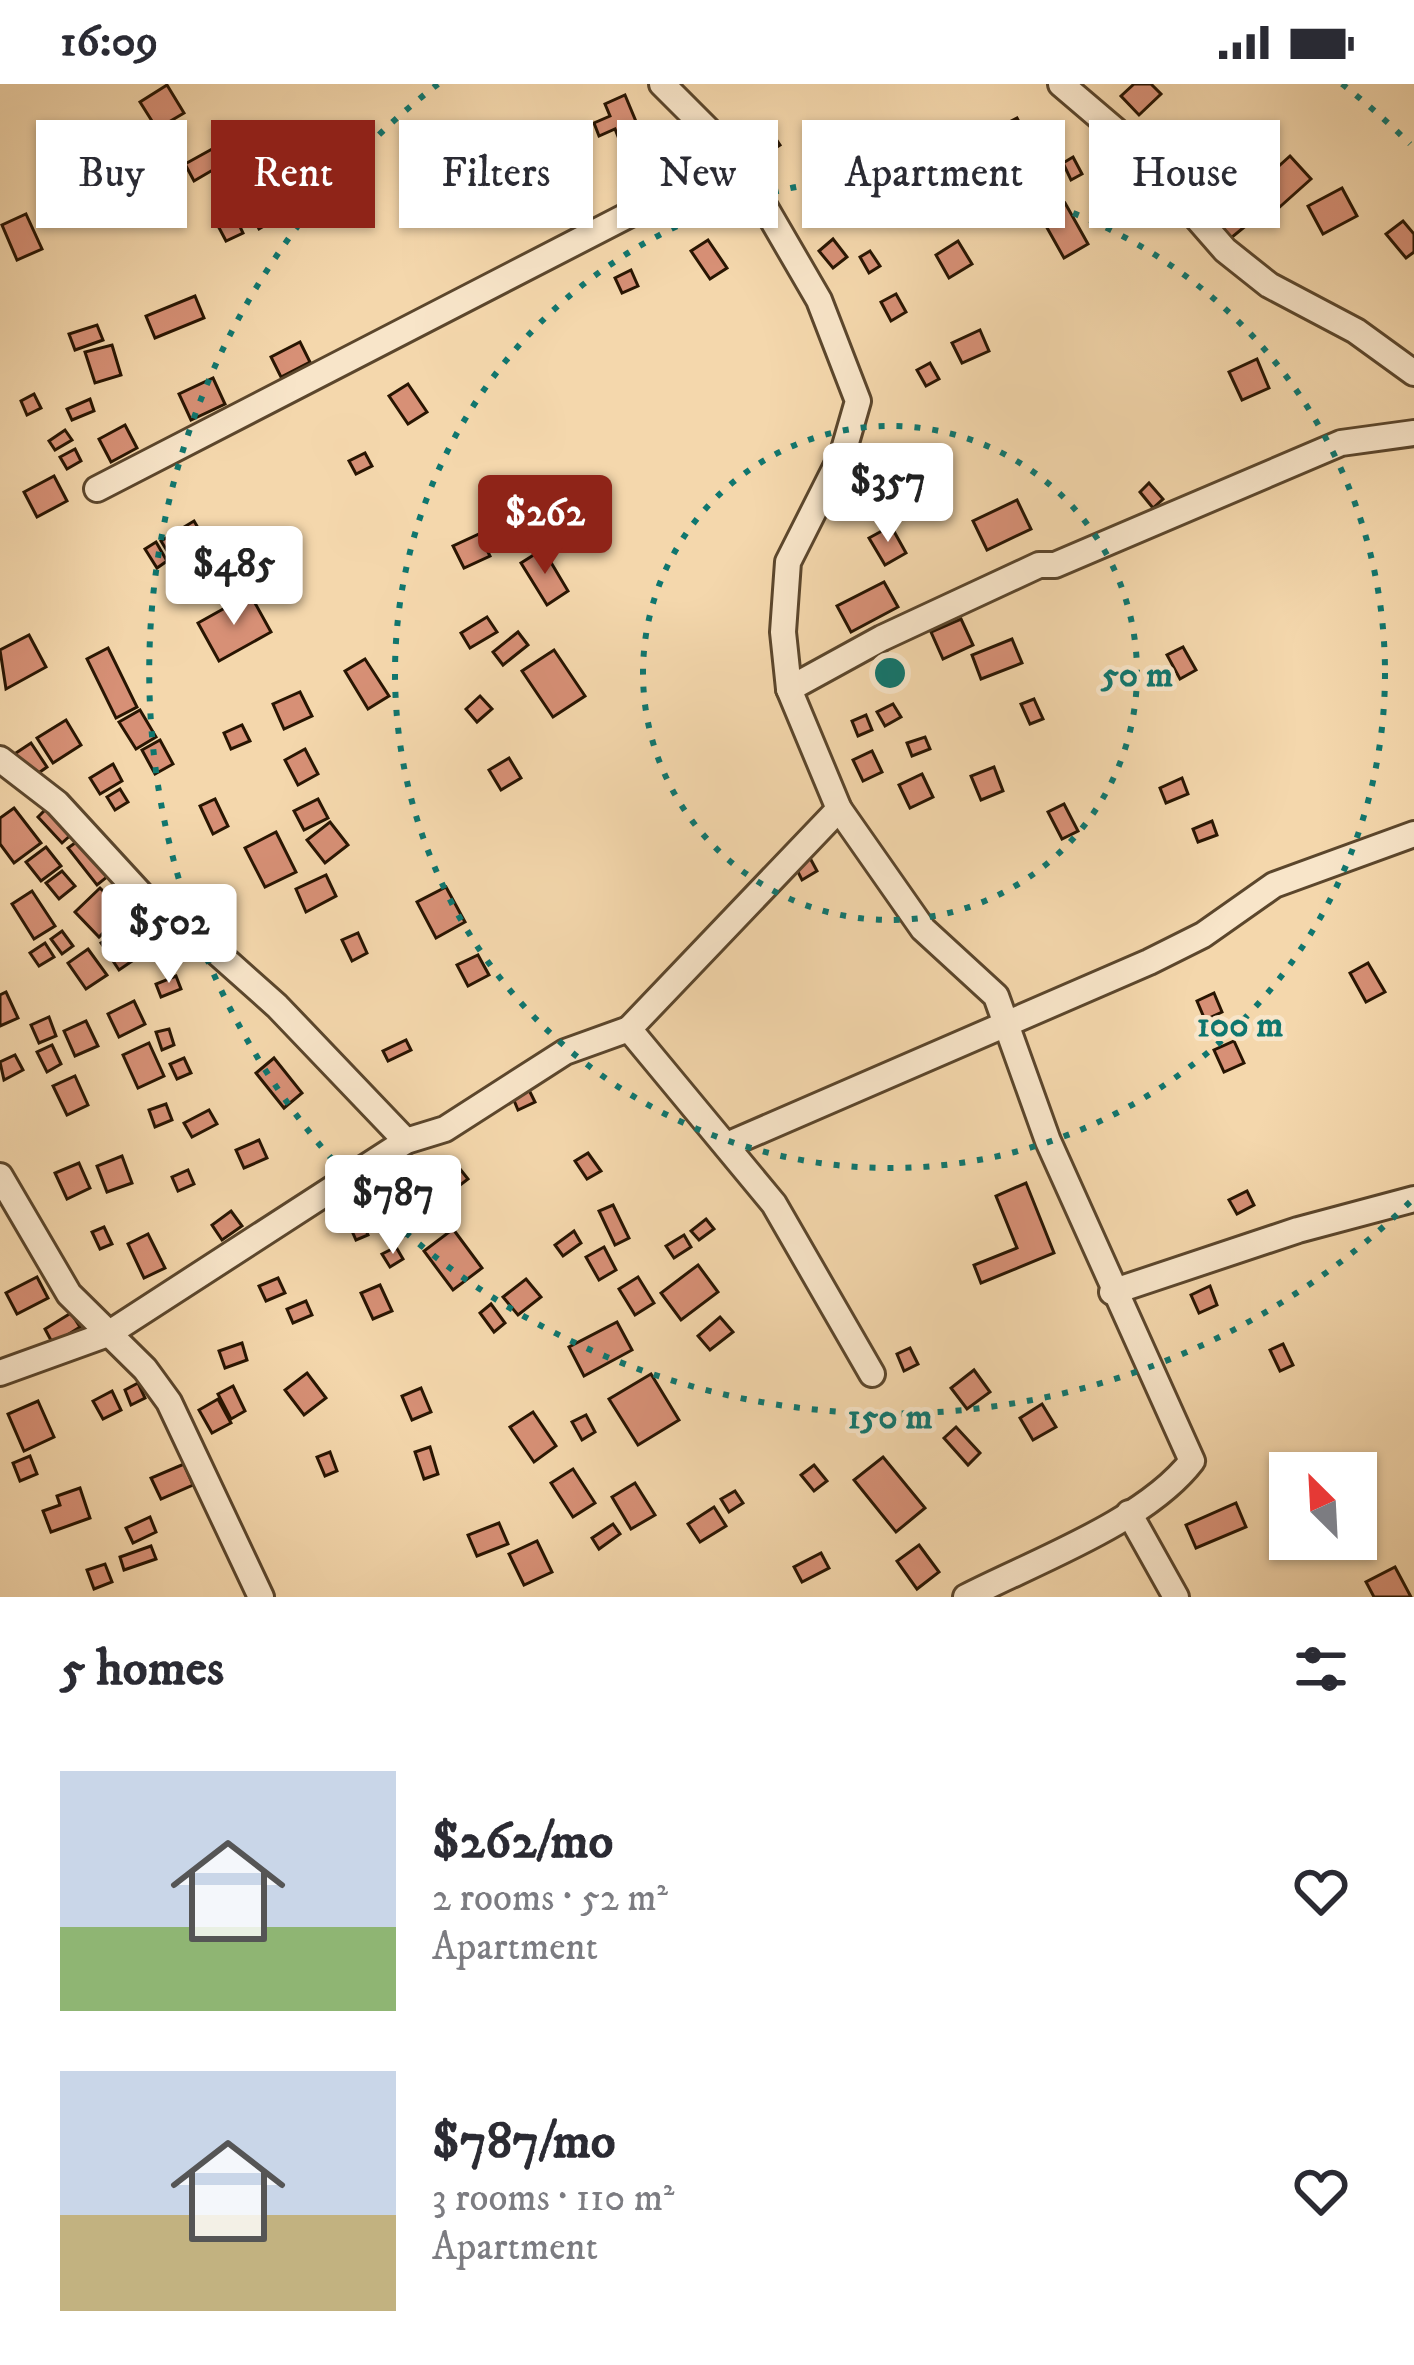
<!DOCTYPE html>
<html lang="en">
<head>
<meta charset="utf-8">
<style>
  body { margin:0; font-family:"IM FELL DW Pica",serif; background:#f2f2f3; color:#2b2b33; height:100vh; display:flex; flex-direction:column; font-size:45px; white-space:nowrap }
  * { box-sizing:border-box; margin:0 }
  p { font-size:39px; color:#7c7c81 }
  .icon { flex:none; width:66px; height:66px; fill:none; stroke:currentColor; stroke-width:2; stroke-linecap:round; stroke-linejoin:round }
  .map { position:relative; height:1513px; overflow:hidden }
  .panel { display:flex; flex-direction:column; background:#fff; flex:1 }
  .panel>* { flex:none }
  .hud { position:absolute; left:36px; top:36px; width:1344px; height:108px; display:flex; gap:24px }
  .needle { width:78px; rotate:336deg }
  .controls { position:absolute; left:1269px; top:1368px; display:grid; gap:24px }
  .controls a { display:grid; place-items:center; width:108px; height:108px; border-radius:0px; background:#fff; box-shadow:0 3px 9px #0004; font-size:60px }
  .price { position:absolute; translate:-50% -102px; padding:0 27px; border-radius:12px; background:#fff; color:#222; font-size:39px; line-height:78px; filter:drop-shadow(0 3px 6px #0008) }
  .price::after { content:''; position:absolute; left:50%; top:72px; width:36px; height:27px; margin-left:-18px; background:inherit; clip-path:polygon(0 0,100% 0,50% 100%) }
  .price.current { background:#8f2418; color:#fff }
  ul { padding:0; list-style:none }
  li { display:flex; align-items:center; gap:36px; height:300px; padding:0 60px }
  li span { display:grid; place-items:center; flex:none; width:336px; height:240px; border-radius:0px; color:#555 }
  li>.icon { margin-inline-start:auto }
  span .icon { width:144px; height:144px; fill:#fffc; stroke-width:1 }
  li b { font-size:51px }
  h2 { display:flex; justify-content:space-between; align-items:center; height:144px; padding:0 60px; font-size:51px }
  .tag { padding:0 42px; border-radius:0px; background:#fff; box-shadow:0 3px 9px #0004; font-size:42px; line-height:108px }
  .tag.current { background:#8f2418; color:#fff }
  .status { display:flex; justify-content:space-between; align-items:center; height:84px; padding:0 60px; background:#fff; direction:ltr }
  .status svg { height:33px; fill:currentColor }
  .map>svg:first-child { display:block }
  .building { fill:#d79076; stroke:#281502; stroke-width:3 }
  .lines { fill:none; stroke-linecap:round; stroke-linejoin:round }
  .minor-casing { stroke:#5b462c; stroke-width:30 }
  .minor { stroke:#f8e5c9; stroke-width:24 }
  .ring { fill:none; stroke:#0f766e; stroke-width:6; stroke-dasharray:6 12 }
  .centre { fill:#0f766e; stroke:#f8e5c9; stroke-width:6 }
  .ring-label { font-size:36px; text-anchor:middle; font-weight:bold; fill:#0f766e; stroke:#f8e5c9; stroke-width:9; stroke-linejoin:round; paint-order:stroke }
</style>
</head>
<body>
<div class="status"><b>16:09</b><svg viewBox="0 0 49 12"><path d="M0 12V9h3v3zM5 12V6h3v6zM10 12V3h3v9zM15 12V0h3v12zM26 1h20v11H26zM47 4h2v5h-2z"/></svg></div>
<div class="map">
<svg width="1414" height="1513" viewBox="0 0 1414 1513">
  <rect width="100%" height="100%" fill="#f4d7ac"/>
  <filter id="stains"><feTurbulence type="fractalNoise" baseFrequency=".00167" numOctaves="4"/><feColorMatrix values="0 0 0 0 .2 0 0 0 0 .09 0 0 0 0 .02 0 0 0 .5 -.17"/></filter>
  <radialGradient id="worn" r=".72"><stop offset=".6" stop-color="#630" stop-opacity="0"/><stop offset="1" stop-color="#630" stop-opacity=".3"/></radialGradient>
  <g class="building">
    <path d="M1134 0H1151L1161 10 1139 31 1121 12Z"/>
    <path d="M167 1 184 29 157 45 140 18Z"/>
    <path d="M625 11 642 52 621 60 615 45 599 52 594 39 610 32 605 20Z"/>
    <path d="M1017 34 1036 70 1013 83 994 46Z"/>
    <path d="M770 46 780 61 766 70 756 55Z"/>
    <path d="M1113 57 1120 70 1103 80 1096 68Z"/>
    <path d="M214 64 223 80 194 97 185 80Z"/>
    <path d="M1290 72 1311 95 1273 129 1252 106Z"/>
    <path d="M1073 73 1082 90 1071 96 1063 79Z"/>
    <path d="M1240 75 1252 87 1235 103 1223 90Z"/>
    <path d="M866 77 874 92 858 100 850 85Z"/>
    <path d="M1132 91 1147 114 1126 126 1112 103Z"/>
    <path d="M929 95 939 112 926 120 917 102Z"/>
    <path d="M1342 104 1357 132 1323 150 1308 122Z"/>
    <path d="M848 114 857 132 836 142 827 125Z"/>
    <path d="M268 115 279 133 259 145 249 126Z"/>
    <path d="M1065 119 1088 160 1064 174 1041 133Z"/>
    <path d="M1234 124 1248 140 1231 154 1218 138Z"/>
    <path d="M26 130 42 165 17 176 2 141Z"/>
    <path d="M234 130 243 149 226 157 216 138Z"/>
    <path d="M1403 137 1414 150V168L1406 174 1386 150Z"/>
    <path d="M833 155 847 173 833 184 819 167Z"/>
    <path d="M708 156 727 184 710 195 691 167Z"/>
    <path d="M958 157 972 180 949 194 936 171Z"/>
    <path d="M870 167 880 182 869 189 860 173Z"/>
    <path d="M631 186 638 202 622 209 615 194Z"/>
    <path d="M896 210 906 228 891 237 881 218Z"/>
    <path d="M195 212 204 234 155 254 146 232Z"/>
    <path d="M97 241 103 256 75 266 69 250Z"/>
    <path d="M980 246 989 267 962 279 952 259Z"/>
    <path d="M300 258 310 278 281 293 271 273Z"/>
    <path d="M112 261 121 291 95 299 85 268Z"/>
    <path d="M1257 275 1269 304 1242 316 1229 288Z"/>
    <path d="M930 279 939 295 926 302 917 286Z"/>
    <path d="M213 294 225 320 191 336 179 310Z"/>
    <path d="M408 300 427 328 408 340 389 312Z"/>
    <path d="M34 310 41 324 27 331 21 317Z"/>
    <path d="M90 315 94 327 72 336 67 325Z"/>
    <path d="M125 341 137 364 111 378 99 355Z"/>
    <path d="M65 346 72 356 55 366 49 357Z"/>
    <path d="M75 365 81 377 67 385 60 373Z"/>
    <path d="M365 369 372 382 356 390 349 377Z"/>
    <path d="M54 392 67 417 37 433 24 408Z"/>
    <path d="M1149 399 1163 415 1153 424 1140 408Z"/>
    <path d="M1017 416 1031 445 987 466 973 437Z"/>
    <path d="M194 437 208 461 176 481 161 457Z"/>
    <path d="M891 442 906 469 885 481 869 454Z"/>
    <path d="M479 450 490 472 464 484 453 462Z"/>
    <path d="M156 458 167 477 157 484 145 465Z"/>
    <path d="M543 465 568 507 547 521 521 479Z"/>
    <path d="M212 478 227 501 212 511 197 488Z"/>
    <path d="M884 498 898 523 851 548 837 522Z"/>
    <path d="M250 510 271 548 219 577 198 539Z"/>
    <path d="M487 533 497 548 470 564 461 549Z"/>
    <path d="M961 535 973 561 943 575 931 548Z"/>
    <path d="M518 548 528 561 503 581 493 568Z"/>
    <path d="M29 551 46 583 6 605 0 566Z"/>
    <path d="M1012 555 1022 579 981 595 972 571Z"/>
    <path d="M1183 563 1196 586 1180 595 1167 571Z"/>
    <path d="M108 564 137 623 116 634 87 575Z"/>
    <path d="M554 566 585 612 553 633 522 587Z"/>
    <path d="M365 575 389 612 368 625 345 587Z"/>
    <path d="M300 608 312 632 284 645 273 620Z"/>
    <path d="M480 612 492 625 477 638 466 625Z"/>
    <path d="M1034 615 1043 635 1030 640 1021 620Z"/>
    <path d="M893 620 901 633 885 642 877 628Z"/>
    <path d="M140 626 156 653 136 665 119 638Z"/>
    <path d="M866 631 872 646 858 652 852 637Z"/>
    <path d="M66 636 81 661 53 679 37 654Z"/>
    <path d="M242 641 250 657 231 665 224 649Z"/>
    <path d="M925 653 930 665 912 672 907 659Z"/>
    <path d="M160 656 173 680 155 690 142 666Z"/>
    <path d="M31 659 47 683 30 695 13 671Z"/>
    <path d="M305 665 318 690 298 701 285 676Z"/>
    <path d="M872 667 882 688 863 697 853 676Z"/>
    <path d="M509 674 521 694 501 706 489 686Z"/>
    <path d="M113 680 122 697 100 710 90 694Z"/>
    <path d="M994 683 1003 707 981 716 971 692Z"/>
    <path d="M922 690 933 713 910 724 899 701Z"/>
    <path d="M1182 694 1188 710 1166 719 1160 704Z"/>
    <path d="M120 705 128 718 115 726 107 713Z"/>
    <path d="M215 715 228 742 213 750 200 722Z"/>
    <path d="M318 715 328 734 304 746 294 727Z"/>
    <path d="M1064 720 1078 747 1062 755 1048 728Z"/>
    <path d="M50 721 74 748 62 759 38 733Z"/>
    <path d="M14 724 41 759 14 779 0 760V734Z"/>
    <path d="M1212 737 1217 751 1198 758 1193 745Z"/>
    <path d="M330 738 348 761 325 779 307 756Z"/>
    <path d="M276 748 296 788 265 803 245 764Z"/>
    <path d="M79 756 112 789 97 801 68 764Z"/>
    <path d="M46 763 61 782 41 797 26 778Z"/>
    <path d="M810 774 817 787 802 796 795 782Z"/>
    <path d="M62 787 75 802 59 815 46 799Z"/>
    <path d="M326 791 336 812 306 828 296 805Z"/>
    <path d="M446 803 465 838 436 854 417 818Z"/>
    <path d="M100 804 124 828 99 853 75 828Z"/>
    <path d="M32 807 55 842 34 855 12 820Z"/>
    <path d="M62 847 73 862 62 870 51 855Z"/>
    <path d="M118 848 135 875 119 886 101 859Z"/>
    <path d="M358 849 367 869 352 877 342 856Z"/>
    <path d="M45 859 54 873 39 882 30 869Z"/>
    <path d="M88 865 107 891 86 905 68 879Z"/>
    <path d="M478 871 489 891 468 902 457 881Z"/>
    <path d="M1368 879 1385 908 1366 918 1350 889Z"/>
    <path d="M176 892 181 905 161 913 156 900Z"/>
    <path d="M6 908 18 934 0 942V911Z"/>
    <path d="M1214 909 1222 928 1205 936 1197 917Z"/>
    <path d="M134 917 145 940 119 953 108 930Z"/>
    <path d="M49 933 56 952 39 959 31 941Z"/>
    <path d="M86 937 98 962 75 972 64 947Z"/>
    <path d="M169 945 174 961 162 966 156 948Z"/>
    <path d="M406 956 411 966 388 977 383 967Z"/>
    <path d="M1234 957 1244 979 1224 988 1214 966Z"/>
    <path d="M149 959 164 992 138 1004 123 971Z"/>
    <path d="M52 961 61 980 47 988 37 968Z"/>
    <path d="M15 971 23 986 4 996 0 978Z"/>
    <path d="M184 974 191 989 177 995 170 980Z"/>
    <path d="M274 974 302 1009 284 1024 256 989Z"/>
    <path d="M75 992 88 1021 67 1031 53 1002Z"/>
    <path d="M529 1006 535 1018 518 1026 513 1014Z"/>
    <path d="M166 1020 172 1036 155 1043 149 1026Z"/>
    <path d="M209 1026 217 1040 192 1053 184 1039Z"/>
    <path d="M259 1056 267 1074 244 1084 236 1066Z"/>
    <path d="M588 1069 601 1087 587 1095 575 1077Z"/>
    <path d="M122 1072 132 1099 107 1108 97 1082Z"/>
    <path d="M452 1075 468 1095 442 1115 426 1095Z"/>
    <path d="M79 1079 90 1104 67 1115 55 1089Z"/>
    <path d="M188 1086 194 1100 178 1107 172 1093Z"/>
    <path d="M1026 1099 1054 1169 981 1199 974 1181 1017 1164 996 1112Z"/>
    <path d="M1247 1107 1254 1121 1237 1130 1229 1116Z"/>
    <path d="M401 1112 421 1140 401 1154 382 1126Z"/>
    <path d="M613 1121 629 1154 615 1161 599 1127Z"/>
    <path d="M231 1127 242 1142 222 1156 212 1141Z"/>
    <path d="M360 1132 368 1151 356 1156 348 1138Z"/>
    <path d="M706 1135 714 1145 699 1156 691 1147Z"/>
    <path d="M104 1143 112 1160 100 1165 92 1148Z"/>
    <path d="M453 1145 482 1184 453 1206 424 1167Z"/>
    <path d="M574 1147 581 1159 563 1172 555 1161Z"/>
    <path d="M148 1150 165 1184 144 1194 128 1160Z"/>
    <path d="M684 1151 691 1163 674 1174 666 1162Z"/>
    <path d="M396 1163 403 1175 390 1183 382 1170Z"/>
    <path d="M604 1163 616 1186 599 1196 586 1173Z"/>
    <path d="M698 1181 718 1208 681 1236 661 1209Z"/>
    <path d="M37 1193 48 1214 17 1230 6 1209Z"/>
    <path d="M638 1193 654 1219 635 1231 619 1205Z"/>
    <path d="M278 1194 285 1209 266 1217 259 1202Z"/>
    <path d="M526 1195 541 1213 518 1231 503 1213Z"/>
    <path d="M380 1201 392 1227 373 1235 361 1209Z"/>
    <path d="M1210 1202 1217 1221 1199 1229 1191 1211Z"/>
    <path d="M306 1217 312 1231 293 1239 287 1225Z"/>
    <path d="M491 1220 505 1239 494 1248 480 1229Z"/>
    <path d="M71 1229 80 1243 53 1260 45 1245Z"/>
    <path d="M720 1233 733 1248 710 1266 698 1252Z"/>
    <path d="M617 1238 632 1266 584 1292 569 1263Z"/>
    <path d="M242 1259 247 1276 225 1284 219 1267Z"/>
    <path d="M1283 1260 1293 1281 1280 1287 1270 1266Z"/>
    <path d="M910 1264 918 1280 904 1287 897 1270Z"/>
    <path d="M974 1286 990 1308 967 1325 951 1304Z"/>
    <path d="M307 1289 326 1314 304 1331 285 1306Z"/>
    <path d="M651 1290 679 1336 638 1361 609 1315Z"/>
    <path d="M138 1299 145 1314 131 1321 125 1306Z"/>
    <path d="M233 1302 245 1327 231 1335 218 1310Z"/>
    <path d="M421 1304 431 1328 412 1336 402 1312Z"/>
    <path d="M112 1307 121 1326 103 1335 93 1317Z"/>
    <path d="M218 1315 231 1339 212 1349 199 1326Z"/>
    <path d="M38 1317 54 1353 24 1367 8 1330Z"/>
    <path d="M1042 1320 1056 1343 1033 1356 1020 1334Z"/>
    <path d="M533 1328 556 1362 534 1378 510 1343Z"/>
    <path d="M586 1331 595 1348 582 1356 572 1338Z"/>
    <path d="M956 1343 980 1369 968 1381 944 1354Z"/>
    <path d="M430 1363 438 1390 424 1395 415 1368Z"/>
    <path d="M330 1368 337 1387 325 1392 317 1373Z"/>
    <path d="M30 1372 37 1390 20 1397 13 1379Z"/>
    <path d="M883 1373 925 1424 896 1448 854 1396Z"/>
    <path d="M184 1380 193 1401 161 1415 151 1394Z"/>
    <path d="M814 1381 827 1397 814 1407 801 1391Z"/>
    <path d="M573 1385 595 1419 573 1433 551 1399Z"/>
    <path d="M635 1399 655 1431 631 1445 612 1413Z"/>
    <path d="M80 1404 90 1434 51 1448 43 1427 60 1421 57 1412Z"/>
    <path d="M735 1407 743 1419 729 1428 721 1415Z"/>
    <path d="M1236 1419 1246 1443 1196 1464 1186 1441Z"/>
    <path d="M714 1423 726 1442 700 1458 688 1440Z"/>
    <path d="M150 1433 156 1448 133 1459 126 1444Z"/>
    <path d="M499 1439 508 1460 477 1472 468 1451Z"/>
    <path d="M613 1440 620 1450 599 1465 592 1454Z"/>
    <path d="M537 1457 552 1488 524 1501 509 1470Z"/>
    <path d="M919 1461 939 1488 917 1505 897 1477Z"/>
    <path d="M151 1462 156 1475 124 1486 120 1473Z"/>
    <path d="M821 1469 829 1484 802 1498 794 1483Z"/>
    <path d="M105 1480 112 1498 94 1505 87 1486Z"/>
    <path d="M1395 1483 1411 1513H1374L1366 1498Z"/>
  </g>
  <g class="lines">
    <g class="minor-casing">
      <g id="minor">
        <path d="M662 0 737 75 819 216 858 317 843 369 788 478 783 548 789 605 839 725 923 845 996 912 1048 1057 1192 1377C1145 1438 1034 1478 966 1513"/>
        <path d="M1061 0 1136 64 1225 166 1269 201 1356 247 1414 289"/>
        <path d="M97 405 737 75"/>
        <path d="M789 605 882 554 1039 481H1055L1341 359 1414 349"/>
        <path d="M0 675 57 719 159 830 203 856 277 922 406 1057 445 1045 565 968 629 945 774 1120 872 1290"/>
        <path d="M629 945 839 725"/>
        <path d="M727 1061 1149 878 1203 851 1274 801 1414 750"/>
        <path d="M0 1092 69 1210 145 1285 169 1318 261 1513"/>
        <path d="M1112 1208 1298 1146 1414 1115"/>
        <path d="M0 1289 108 1250 406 1057"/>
        <path d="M1129 1429 1176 1513"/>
      </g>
    </g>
    <use href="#minor" class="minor"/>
  </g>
  <g class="ring">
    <circle cx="890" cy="589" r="247"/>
    <circle cx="890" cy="589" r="495"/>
    <path d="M1410 1118A742 742 0 1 1 438 0M1342 0A742 742 0 0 1 1410 60"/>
  </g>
  <circle cx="890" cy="589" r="18" class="centre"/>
  <g class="ring-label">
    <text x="1137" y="602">50 m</text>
    <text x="1240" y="952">100 m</text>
    <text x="890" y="1344">150 m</text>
  </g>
  <rect width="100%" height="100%" filter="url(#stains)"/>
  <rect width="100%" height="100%" fill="url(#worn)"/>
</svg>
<div class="controls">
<a><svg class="needle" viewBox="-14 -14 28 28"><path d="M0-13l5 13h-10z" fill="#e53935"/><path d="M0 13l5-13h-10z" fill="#7c7c81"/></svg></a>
</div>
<b class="price" style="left:888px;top:461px">$357</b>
<b class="price current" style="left:545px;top:493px">$262</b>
<b class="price" style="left:234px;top:544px">$485</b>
<b class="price" style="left:169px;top:902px">$502</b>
<b class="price" style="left:393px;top:1173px">$787</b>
<div class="hud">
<a class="tag">Buy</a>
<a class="tag current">Rent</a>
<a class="tag">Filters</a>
<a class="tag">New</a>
<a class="tag">Apartment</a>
<a class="tag">House</a>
</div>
</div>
<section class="panel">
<h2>5 homes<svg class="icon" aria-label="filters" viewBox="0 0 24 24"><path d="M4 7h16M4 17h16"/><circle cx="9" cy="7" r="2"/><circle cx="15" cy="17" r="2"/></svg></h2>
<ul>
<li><span style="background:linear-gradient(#c9d6e8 65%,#8fb573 0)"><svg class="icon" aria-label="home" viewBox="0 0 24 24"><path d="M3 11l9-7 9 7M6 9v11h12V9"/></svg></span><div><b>$262/mo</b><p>2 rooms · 52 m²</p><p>Apartment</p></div><svg class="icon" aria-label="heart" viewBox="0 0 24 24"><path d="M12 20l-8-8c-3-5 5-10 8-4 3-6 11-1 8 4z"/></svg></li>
<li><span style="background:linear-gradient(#c9d6e8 60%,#c2b280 0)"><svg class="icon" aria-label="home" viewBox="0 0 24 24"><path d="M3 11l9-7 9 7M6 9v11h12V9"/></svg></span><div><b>$787/mo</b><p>3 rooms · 110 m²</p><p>Apartment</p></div><svg class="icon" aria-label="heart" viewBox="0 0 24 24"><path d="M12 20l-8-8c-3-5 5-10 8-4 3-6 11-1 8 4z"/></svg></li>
</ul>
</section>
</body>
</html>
